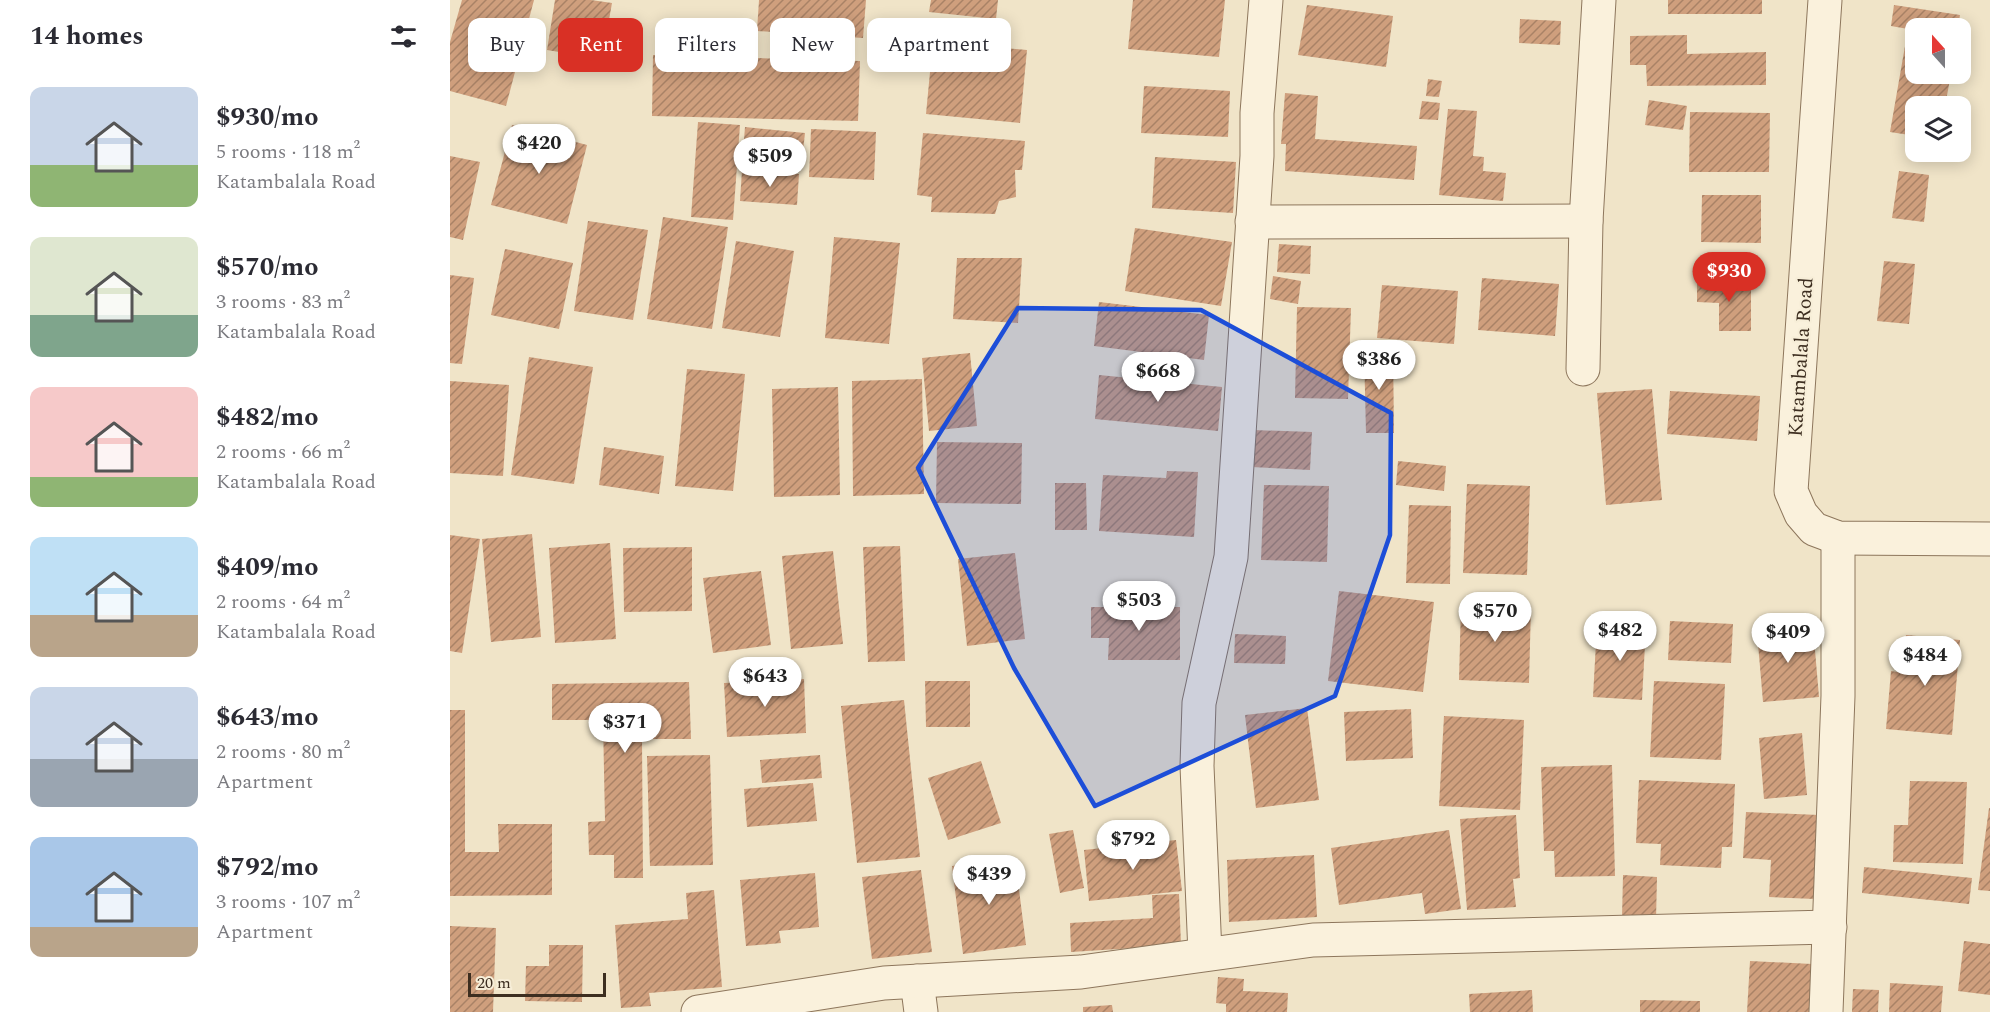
<!DOCTYPE html>
<html lang="en">
<head>
<meta charset="utf-8">
<style>
  body { margin:0; font-family:Spectral,serif; background:#f2f2f3; color:#2b2b33; height:100vh; display:flex; flex-direction:column; font-size:22px; white-space:nowrap }
  * { box-sizing:border-box; margin:0 }
  p { font-size:20px; color:#7c7c81 }
  .icon { flex:none; width:33px; height:33px; fill:none; stroke:currentColor; stroke-width:2; stroke-linecap:round; stroke-linejoin:round }
  .map { position:relative; flex:1; overflow:hidden }
  .details { display:flex; flex-direction:column; background:#fff; width:450px }
  .details>* { flex:none }
  .hud { position:absolute; left:18px; top:18px; width:570px; height:54px; display:flex; gap:12px }
  .needle { width:39px; rotate:339deg }
  .controls { position:absolute; left:1455px; top:18px; display:grid; gap:12px }
  .controls a { display:grid; place-items:center; width:66px; height:66px; border-radius:12px; background:#fff; box-shadow:0 3px 15px #0003; font-size:30px }
  .scale { position:absolute; left:18px; bottom:15px; width:138px; box-sizing:border-box; padding-left:6px; border:3px solid #3d2e20; border-top:0; font-size:16px; line-height:21px; white-space:nowrap; color:#3d2e20; -webkit-text-stroke:4px #f7eed8; paint-order:stroke }
  .price { position:absolute; translate:-50% -51px; padding:0 14px; border-radius:21px; background:#fff; color:#222; font-size:20px; line-height:39px; filter:drop-shadow(0 2px 3px #0008) }
  .price::after { content:''; position:absolute; left:50%; top:36px; width:18px; height:14px; margin-left:-9px; background:inherit; clip-path:polygon(0 0,100% 0,50% 100%) }
  .price.selected { background:#d93025; color:#fff }
  ul { padding:0; list-style:none }
  li { display:flex; align-items:center; gap:18px; height:150px; padding:0 30px }
  li span { display:grid; place-items:center; flex:none; width:168px; height:120px; border-radius:12px; color:#555 }
  li>.icon { margin-inline-start:auto }
  span .icon { width:72px; height:72px; fill:#fffc; stroke-width:1 }
  li b { font-size:26px }
  h2 { display:flex; justify-content:space-between; align-items:center; height:72px; padding:0 30px; font-size:26px }
  .tag { padding:0 21px; border-radius:12px; background:#fff; box-shadow:0 3px 15px #0003; font-size:21px; line-height:54px }
  .tag.selected { background:#d93025; color:#fff }
  main { display:flex; flex:1; min-height:0 }
  .map>svg:first-child { display:block }
  .building { fill:url(#building-hatch) }
  .lines { fill:none; stroke-linecap:round; stroke-linejoin:round }
  .minor-casing { stroke:#8d765c; stroke-width:35 }
  .minor { stroke:#faf1dc; stroke-width:33 }
  .marked { fill:#1d4ed8; fill-opacity:0.2; stroke:#1d4ed8; stroke-width:4.5; stroke-linejoin:round }
  .labels { text-anchor:middle; stroke-width:4.5; stroke-linejoin:round; paint-order:stroke }
  .street-label { font-size:20px; fill:#3d2e20; stroke:#f7eed8 }
</style>
</head>
<body>
<main>
<section class="details">
<h2>14 homes<svg class="icon" aria-label="filters" viewBox="0 0 24 24"><path d="M4 7h16M4 17h16"/><circle cx="9" cy="7" r="2"/><circle cx="15" cy="17" r="2"/></svg></h2>
<ul>
<li><span style="background:linear-gradient(#c9d6e8 65%,#8fb573 0)"><svg class="icon" aria-label="home" viewBox="0 0 24 24"><path d="M3 11l9-7 9 7M6 9v11h12V9"/></svg></span><div><b>$930/mo</b><p>5 rooms · 118 m²</p><p>Katambalala Road</p></div></li>
<li><span style="background:linear-gradient(#dfe7d0 65%,#7fa58c 0)"><svg class="icon" aria-label="home" viewBox="0 0 24 24"><path d="M3 11l9-7 9 7M6 9v11h12V9"/></svg></span><div><b>$570/mo</b><p>3 rooms · 83 m²</p><p>Katambalala Road</p></div></li>
<li><span style="background:linear-gradient(#f6c9c9 75%,#8fb573 0)"><svg class="icon" aria-label="home" viewBox="0 0 24 24"><path d="M3 11l9-7 9 7M6 9v11h12V9"/></svg></span><div><b>$482/mo</b><p>2 rooms · 66 m²</p><p>Katambalala Road</p></div></li>
<li><span style="background:linear-gradient(#bfe0f5 65%,#b9a48a 0)"><svg class="icon" aria-label="home" viewBox="0 0 24 24"><path d="M3 11l9-7 9 7M6 9v11h12V9"/></svg></span><div><b>$409/mo</b><p>2 rooms · 64 m²</p><p>Katambalala Road</p></div></li>
<li><span style="background:linear-gradient(#c9d6e8 60%,#9aa5b1 0)"><svg class="icon" aria-label="home" viewBox="0 0 24 24"><path d="M3 11l9-7 9 7M6 9v11h12V9"/></svg></span><div><b>$643/mo</b><p>2 rooms · 80 m²</p><p>Apartment</p></div></li>
<li><span style="background:linear-gradient(#a9c7e8 75%,#b9a48a 0)"><svg class="icon" aria-label="home" viewBox="0 0 24 24"><path d="M3 11l9-7 9 7M6 9v11h12V9"/></svg></span><div><b>$792/mo</b><p>3 rooms · 107 m²</p><p>Apartment</p></div></li>
</ul>
</section>
<div class="map">
<svg width="1540" height="1012" viewBox="0 0 1540 1012">
  <defs>
    <pattern id="building-hatch" width="6" height="6" patternUnits="userSpaceOnUse" patternTransform="scale(1.5)"><rect width="6" height="6" fill="#cf9f7d"/><path d="M-1 1l2-2M0 6l6-6M5 7l2-2" fill="none" stroke="#a98266"/></pattern>
  </defs>
  <rect width="100%" height="100%" fill="#f0e4c8"/>
  <g class="building">
    <path d="M12 0H84L56 106 0 91V42Z"/>
    <path d="M105 0H141L162 3 152 59 97 50Z"/>
    <path d="M309 0H416L413 38 307 31Z"/>
    <path d="M481 0H548L546 19 479 12Z"/>
    <path d="M683 0H775L769 57 678 49Z"/>
    <rect x="1218" y="0" width="94" height="14"/>
    <path d="M857 5 943 16 936 67 848 55Z"/>
    <path d="M1444 5 1510 15 1508 28H1466V74H1501L1495 106H1466V136L1440 132 1458 29 1441 26Z"/>
    <path d="M1070 19 1111 21 1110 45 1069 43Z"/>
    <path d="M1237 35V54L1316 52V85L1197 86 1196 65H1180V36Z"/>
    <path d="M483 41 577 50 570 123 476 114Z"/>
    <path d="M203 55 410 61 408 121 202 116Z"/>
    <path d="M978 79 992 81 989 97 976 96Z"/>
    <path d="M694 86 780 91 778 137 691 133Z"/>
    <path d="M835 93 868 96 865 139 967 146 964 180 835 171 836 144H831Z"/>
    <path d="M1199 100 1237 106 1233 130 1195 125Z"/>
    <path d="M972 101 990 103 988 120 969 119Z"/>
    <path d="M998 109 1027 111 1023 156 1034 157 1033 171 1056 173 1053 201 989 195Z"/>
    <path d="M1240 112 1320 113 1319 172H1239Z"/>
    <path d="M248 122 290 125 283 220 241 217Z"/>
    <path d="M62 125 137 145 117 224 41 205Z"/>
    <path d="M295 127 355 133 351 169 292 165Z"/>
    <path d="M361 129 426 132 424 180 359 177Z"/>
    <path d="M473 133 575 141 572 170H565L566 197 549 201 545 214 481 212 482 197 467 195Z"/>
    <path d="M0 156 30 162 13 240 0 237Z"/>
    <path d="M705 157 786 162 783 213 702 208Z"/>
    <path d="M292 170 349 174 347 205 290 201Z"/>
    <path d="M1449 171 1479 175 1474 222 1442 218Z"/>
    <path d="M1252 195H1311V243L1251 242Z"/>
    <path d="M213 217 278 227 262 329 197 319Z"/>
    <path d="M138 221 198 230 183 320 124 311Z"/>
    <path d="M685 228 782 242 771 306 675 291Z"/>
    <path d="M384 237 450 243 439 344 375 338Z"/>
    <path d="M286 241 344 251 330 337 272 328Z"/>
    <path d="M829 244 861 246 860 274 827 272Z"/>
    <path d="M55 249 123 263 109 329 41 315Z"/>
    <path d="M507 258H572L568 323 503 319Z"/>
    <path d="M1434 261 1465 264 1459 324 1427 321Z"/>
    <path d="M0 275 24 278 12 364 0 363Z"/>
    <path d="M823 276 851 281 848 304 820 299Z"/>
    <path d="M1032 278 1109 284 1105 336 1028 330Z"/>
    <path d="M1247 282H1301V331H1269V303L1247 302Z"/>
    <path d="M932 285 1008 291 1004 344 927 338Z"/>
    <path d="M649 302 759 315 754 360 644 346Z"/>
    <path d="M847 307 901 308 898 399 845 398Z"/>
    <path d="M943 349 944 433H916L914 350Z"/>
    <path d="M520 353 527 426 479 431 472 358Z"/>
    <path d="M79 357 143 367 124 484 61 475Z"/>
    <path d="M237 369 295 374 283 491 225 486Z"/>
    <path d="M649 375 772 387 768 431 645 419Z"/>
    <path d="M472 379 474 494 403 496 402 381Z"/>
    <path d="M0 381 59 385 53 476 0 473Z"/>
    <path d="M388 387 390 495 324 497 322 389Z"/>
    <path d="M1202 389 1212 500 1156 505 1147 393Z"/>
    <path d="M1220 391 1310 396 1307 441 1217 434Z"/>
    <path d="M803 430 862 432 860 470 801 467Z"/>
    <path d="M487 442 572 443 571 504 486 503Z"/>
    <path d="M154 447 214 456 209 494 149 485Z"/>
    <path d="M948 461 996 466 994 491 946 485Z"/>
    <path d="M717 471 748 472 744 537 649 531 653 475 716 478Z"/>
    <path d="M605 483H636L637 530H605Z"/>
    <path d="M1017 484 1080 486 1077 575 1013 573Z"/>
    <path d="M814 485 879 486 877 562 811 560Z"/>
    <path d="M959 505 1001 506 1000 584 956 583Z"/>
    <path d="M82 534 91 637 41 642 32 539Z"/>
    <path d="M0 535 30 539 12 653 0 651Z"/>
    <path d="M160 543 166 639 105 643 99 548Z"/>
    <path d="M450 546 455 661 418 662 413 547Z"/>
    <path d="M242 547V611L174 612 173 548Z"/>
    <path d="M383 551 393 644 341 649 332 556Z"/>
    <path d="M565 553 575 639 517 646 508 559Z"/>
    <path d="M311 571 321 645 263 653 253 578Z"/>
    <path d="M889 591 984 602 973 692 878 681Z"/>
    <path d="M1011 604 1081 606 1079 683 1009 680Z"/>
    <path d="M641 607H730V660H658L659 638H641Z"/>
    <path d="M1220 621 1283 624 1281 663 1218 660Z"/>
    <path d="M1147 624 1196 626 1192 700 1143 697Z"/>
    <path d="M1363 627 1369 697 1313 702 1307 632Z"/>
    <path d="M785 634 836 636 835 664 784 663Z"/>
    <path d="M1456 635 1510 640 1502 735 1436 729 1441 671 1453 673Z"/>
    <path d="M354 679 356 733 277 737 274 683Z"/>
    <path d="M475 681H520V727H476Z"/>
    <path d="M1204 681 1275 684 1271 760 1200 757Z"/>
    <path d="M239 682 241 739H192L193 878H164V855H139L138 822 155 821 153 720H102V684Z"/>
    <path d="M454 700 470 857 407 863 391 706Z"/>
    <path d="M857 708 869 800 806 808 795 715Z"/>
    <path d="M961 709 963 758 896 761 894 712Z"/>
    <path d="M0 710H15V852H49L48 824H102V895L0 896Z"/>
    <path d="M994 716 1074 720 1070 810 989 806Z"/>
    <path d="M1352 733 1357 795 1314 799 1309 738Z"/>
    <path d="M260 755 263 865 200 866 197 756Z"/>
    <path d="M370 755 372 778 312 783 310 760Z"/>
    <path d="M531 761 551 823 498 840 478 778Z"/>
    <path d="M1162 765 1165 876 1105 877 1104 851H1094L1091 767Z"/>
    <path d="M1189 780 1285 784 1282 847H1272L1271 868 1210 865 1211 844 1186 843Z"/>
    <path d="M1460 781 1517 782 1513 864 1443 862 1444 825H1458Z"/>
    <path d="M363 783 367 821 297 827 294 789Z"/>
    <path d="M1539 808H1540V891L1528 890Z"/>
    <path d="M1296 812 1369 815 1365 899 1319 897 1321 860 1293 858Z"/>
    <path d="M1066 815 1070 878 1063 879 1066 907 1017 910 1010 819Z"/>
    <path d="M623 830 634 888 610 893 599 834Z"/>
    <path d="M999 830 1011 909 975 914 972 893 889 905 881 848Z"/>
    <path d="M726 840 732 891 639 901 634 850Z"/>
    <path d="M864 855 867 917 779 922 777 860Z"/>
    <path d="M565 858 576 945 513 954 502 866Z"/>
    <path d="M1414 867 1522 878 1519 904 1412 893Z"/>
    <path d="M471 870 482 952 422 959 412 877Z"/>
    <path d="M365 873 369 927 329 931 331 943 296 946 290 880Z"/>
    <path d="M1173 875 1207 877 1206 920 1172 918Z"/>
    <path d="M264 890 272 987 199 993 201 1006 171 1008 165 925 238 919 236 893Z"/>
    <path d="M729 894 731 945 621 952 620 923 703 918 702 895Z"/>
    <path d="M0 926 46 928 43 1012H0Z"/>
    <path d="M1514 941 1540 944V995L1508 991Z"/>
    <path d="M99 945H133L132 1002 75 1001 76 966H99Z"/>
    <path d="M1300 961 1362 964 1360 1012H1297Z"/>
    <path d="M768 977 794 979 793 991 838 993 837 1012H776V1004L766 1003Z"/>
    <path d="M1440 983 1493 986 1491 1012H1439Z"/>
    <path d="M1403 989 1429 990 1428 1012H1402Z"/>
    <path d="M1082 990 1083 1012H1020L1019 994Z"/>
    <path d="M1190 1000 1250 1001V1012H1190Z"/>
    <path d="M662 1005 663 1012H633V1007Z"/>
  </g>
  <g class="lines">
    <g class="minor-casing">
      <g id="minor">
        <path d="M1375 0 1341 491 1351 514 1364 529 1388 538 1540 539"/>
        <path d="M802 222 1136 221"/>
        <path d="M1133 369 1136 221 1149 0"/>
        <path d="M755 954 747 766 749 703 781 557 807 156V113L816 0"/>
        <path d="M467 981 471 1012"/>
        <path d="M248 1012 434 983 631 972 863 940 1380 927"/>
        <path d="M1376 1012 1388 696V538"/>
      </g>
    </g>
    <use href="#minor" class="minor"/>
  </g>
  <path class="marked" d="M568 308 751 310 941 413 940 535 885 696 645 806 564 668 468 468Z"/>
  <g class="labels">
    <g class="street-label">
      <text transform="translate(1350 357) rotate(-86)" y="7">Katambalala Road</text>
    </g>
  </g>
</svg>
<div class="controls">
<a><svg class="needle" viewBox="-14 -14 28 28"><path d="M0-13l5 13h-10z" fill="#e53935"/><path d="M0 13l5-13h-10z" fill="#7c7c81"/></svg></a>
<a><svg class="icon" aria-label="layers" viewBox="0 0 24 24"><path d="M12 4l9 5-9 5-9-5zM3 14l9 5 9-5"/></svg></a>
</div>
<div class="scale">20 m</div>
<b class="price" style="left:89px;top:175px">$420</b>
<b class="price" style="left:320px;top:188px">$509</b>
<b class="price selected" style="left:1279px;top:303px">$930</b>
<b class="price" style="left:929px;top:391px">$386</b>
<b class="price" style="left:708px;top:403px">$668</b>
<b class="price" style="left:689px;top:632px">$503</b>
<b class="price" style="left:1045px;top:643px">$570</b>
<b class="price" style="left:1170px;top:662px">$482</b>
<b class="price" style="left:1338px;top:664px">$409</b>
<b class="price" style="left:1475px;top:687px">$484</b>
<b class="price" style="left:315px;top:708px">$643</b>
<b class="price" style="left:175px;top:754px">$371</b>
<b class="price" style="left:683px;top:871px">$792</b>
<b class="price" style="left:539px;top:906px">$439</b>
<div class="hud">
<a class="tag">Buy</a>
<a class="tag selected">Rent</a>
<a class="tag">Filters</a>
<a class="tag">New</a>
<a class="tag">Apartment</a>
</div>
</div>
</main>
</body>
</html>
